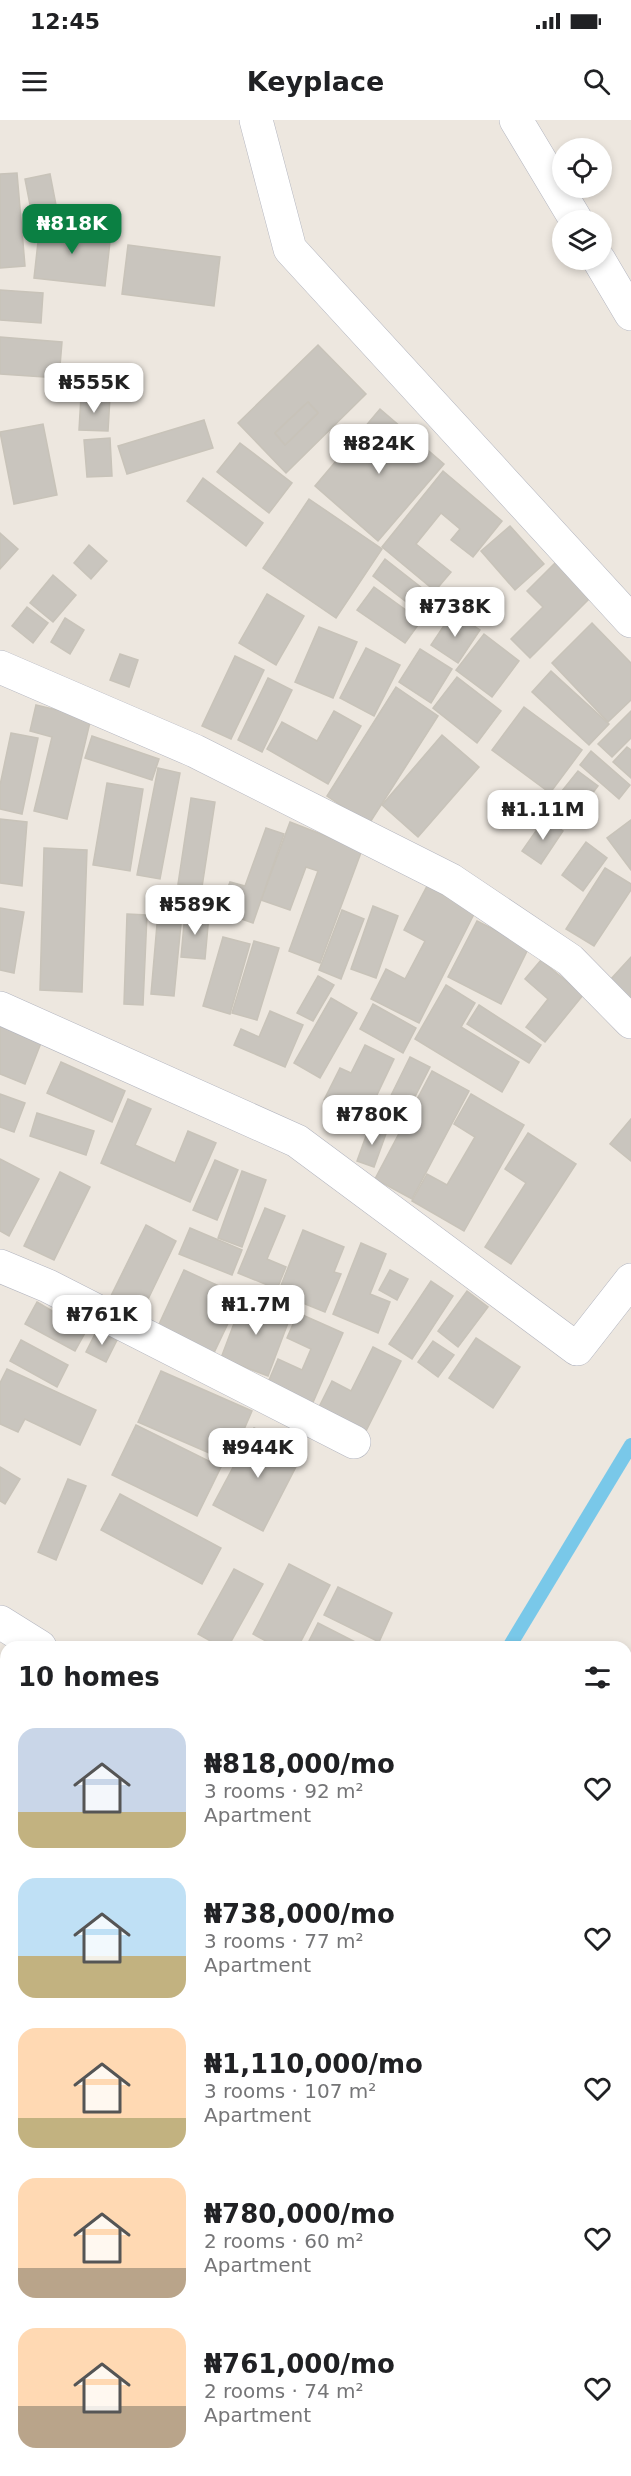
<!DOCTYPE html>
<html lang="en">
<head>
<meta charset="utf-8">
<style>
  body { margin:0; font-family:"DejaVu Sans",sans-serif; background:#f6f6f6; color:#202124; height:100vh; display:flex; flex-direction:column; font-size:22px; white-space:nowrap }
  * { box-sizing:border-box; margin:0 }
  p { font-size:20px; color:#757577 }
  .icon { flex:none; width:33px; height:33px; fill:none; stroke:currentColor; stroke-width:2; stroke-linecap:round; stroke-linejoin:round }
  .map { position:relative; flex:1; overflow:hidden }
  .side { position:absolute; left:0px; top:1521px; width:632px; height:836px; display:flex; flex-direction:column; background:#fff; border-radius:18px 18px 0 0; box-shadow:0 3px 9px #0003 }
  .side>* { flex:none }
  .tools { position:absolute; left:552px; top:18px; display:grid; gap:12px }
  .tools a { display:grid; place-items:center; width:60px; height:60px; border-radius:50%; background:#fff; box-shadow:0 3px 9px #0003; font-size:30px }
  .price { position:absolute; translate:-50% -51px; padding:0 14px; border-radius:12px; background:#fff; color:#222; font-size:20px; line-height:39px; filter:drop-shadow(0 2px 3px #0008) }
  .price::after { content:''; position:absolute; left:50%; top:36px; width:18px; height:14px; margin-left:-9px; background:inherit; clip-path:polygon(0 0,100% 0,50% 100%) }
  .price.current { background:#0b8043; color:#fff }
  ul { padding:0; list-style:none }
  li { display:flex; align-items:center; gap:18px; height:150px; padding:0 18px }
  li span { display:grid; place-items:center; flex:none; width:168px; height:120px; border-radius:18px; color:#555 }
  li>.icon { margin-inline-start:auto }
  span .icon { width:72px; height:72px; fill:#fffc; stroke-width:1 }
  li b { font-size:26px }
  h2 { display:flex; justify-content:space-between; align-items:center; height:72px; padding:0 18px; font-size:26px }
  .status { display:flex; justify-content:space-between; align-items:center; height:42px; padding:0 30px; background:#fff; direction:ltr }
  .status svg { height:16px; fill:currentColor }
  header { display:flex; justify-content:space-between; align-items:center; height:78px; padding:0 18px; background:#fff; font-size:27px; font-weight:600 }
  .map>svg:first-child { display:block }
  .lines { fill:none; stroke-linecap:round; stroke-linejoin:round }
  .stream { stroke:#79c8e9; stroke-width:14 }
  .building { fill:#c9c5be; stroke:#c8c3b9; stroke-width:1.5; fill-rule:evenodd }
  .street-casing { stroke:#b3b5bf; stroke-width:34 }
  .street { stroke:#fff; stroke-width:33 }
</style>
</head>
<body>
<div class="status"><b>12:45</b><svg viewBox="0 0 49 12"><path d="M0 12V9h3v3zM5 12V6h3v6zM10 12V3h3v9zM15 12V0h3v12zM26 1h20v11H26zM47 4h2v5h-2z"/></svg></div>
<header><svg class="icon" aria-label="menu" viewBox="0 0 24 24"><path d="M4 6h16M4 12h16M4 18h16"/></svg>Keyplace<svg class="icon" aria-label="search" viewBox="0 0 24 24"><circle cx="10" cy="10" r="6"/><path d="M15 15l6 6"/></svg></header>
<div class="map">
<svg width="631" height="2356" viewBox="0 0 631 2356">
  <rect width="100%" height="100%" fill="#ede7df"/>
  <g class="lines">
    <g class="stream">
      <path d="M509 1527 631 1325"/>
      <path d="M357 2350 360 2356"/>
    </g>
  </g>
  <g class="building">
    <path d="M17 53 25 146 0 148V54Z"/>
    <path d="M50 54 56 85 31 90 25 59Z"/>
    <path d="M40 104 111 113 105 166 34 158Z"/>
    <path d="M128 125 220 137 214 186 122 174Z"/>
    <path d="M0 170 43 173 41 203 0 200Z"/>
    <path d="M0 217 62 222 59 258 0 254Z"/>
    <path d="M318 225 366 274 286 353 238 303ZM308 282 318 293 285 325 275 313Z"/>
    <path d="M81 276 110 277 108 311 79 310Z"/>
    <path d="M308 282 318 293 285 325 275 313Z"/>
    <path d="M380 289 444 344 378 421 315 366Z"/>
    <path d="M204 300 213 328 127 354 118 326Z"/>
    <path d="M43 304 57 375 14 384 0 312Z"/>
    <path d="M110 318 112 356 87 357 84 320Z"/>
    <path d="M240 323 292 363 269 393 217 352Z"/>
    <path d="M443 351 502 401 473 437 451 420 460 409 441 393 416 424 451 452 435 471 382 427Z"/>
    <path d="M203 358 263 403 246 426 187 381Z"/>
    <path d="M309 379 382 429 336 498 263 448Z"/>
    <path d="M510 406 544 444 515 470 481 431Z"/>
    <path d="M0 413 18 429 0 449Z"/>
    <path d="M89 425 107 441 91 459 74 443Z"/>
    <path d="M385 439 431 475 418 491 373 456Z"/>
    <path d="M556 442 591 477 530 538 511 519 543 487 527 471Z"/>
    <path d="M53 455 76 475 53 502 30 483Z"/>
    <path d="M374 467 421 501 405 523 357 490Z"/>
    <path d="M267 474 304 496 276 545 239 523Z"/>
    <path d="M27 487 48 503 33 523 12 506Z"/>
    <path d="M453 492 480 510 458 543 431 525Z"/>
    <path d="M65 498 84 510 70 534 51 522Z"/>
    <path d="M592 503 631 543V580L608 602 552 543Z"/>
    <path d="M319 507 357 522 333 578 295 562Z"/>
    <path d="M484 514 519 541 492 577 456 550Z"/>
    <path d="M366 528 400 545 374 596 340 578Z"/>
    <path d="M420 529 452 549 431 583 399 562Z"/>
    <path d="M120 534 138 540 129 567 110 560Z"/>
    <path d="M235 536 264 550 231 619 202 606Z"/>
    <path d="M551 551 609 604 589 625 532 572Z"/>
    <path d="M457 557 501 591 477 623 433 588Z"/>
    <path d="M268 558 292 570 262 632 238 620Z"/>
    <path d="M396 567 438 596 369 704 327 676Z"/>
    <path d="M36 585 91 598 67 699 34 691 52 617 30 611Z"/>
    <path d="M524 587 582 630 550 673 492 630Z"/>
    <path d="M334 591 361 606 328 664 267 629 282 602 317 621Z"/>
    <path d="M631 591V618L612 637 598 624Z"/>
    <path d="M11 613 38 618 22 694 0 689V665Z"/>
    <path d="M442 615 479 647 418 717 382 685Z"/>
    <path d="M92 616 159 639 152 660 85 638Z"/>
    <path d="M627 627 631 630V658L613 642Z"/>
    <path d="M591 631 630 665 619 679 580 645Z"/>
    <path d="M158 648 180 653 160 759 137 755Z"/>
    <path d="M578 651 598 666 574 698 554 681Z"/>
    <path d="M107 663 143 669 130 751 93 745Z"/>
    <path d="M191 678 215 682 202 767 178 764Z"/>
    <path d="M545 698 563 711 541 744 522 731Z"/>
    <path d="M0 699 27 702 22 766 0 763Z"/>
    <path d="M631 700V750L607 718Z"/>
    <path d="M290 702 362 730 320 843 289 831 318 751 306 747 290 790 261 780Z"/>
    <path d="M266 708 284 714 253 803 219 791 230 762 245 766Z"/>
    <path d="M586 722 607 738 583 771 562 755Z"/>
    <path d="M44 728 87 730 82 872 40 870Z"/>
    <path d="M605 748 631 764V770L594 826 566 809Z"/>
    <path d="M427 766 475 792 419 903 371 879 386 849 405 859 425 821 404 810Z"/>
    <path d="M159 781 183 783 174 876 151 874Z"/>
    <path d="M373 786 398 796 376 858 351 849Z"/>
    <path d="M0 788 24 792 14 853 0 850Z"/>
    <path d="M342 790 364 799 341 859 319 850Z"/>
    <path d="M185 793 209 795 205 839 181 837Z"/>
    <path d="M127 794 147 795 143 885 124 884Z"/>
    <path d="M477 801 529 827 501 884 448 857Z"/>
    <path d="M223 817 250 824 230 894 203 886Z"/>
    <path d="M254 821 279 828 257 900 232 893Z"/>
    <path d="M631 837V881L610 860Z"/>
    <path d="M541 840 583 875 545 922 526 907 548 879 525 859Z"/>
    <path d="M318 856 334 865 313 901 297 893Z"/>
    <path d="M446 865 475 883 461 907 519 942 502 972 415 919Z"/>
    <path d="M331 878 357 893 320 958 294 943Z"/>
    <path d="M373 884 416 908 403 933 360 909Z"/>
    <path d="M479 885 541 925 529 943 467 904Z"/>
    <path d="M270 891 303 905 285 947 234 925 241 909 259 917Z"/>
    <path d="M0 906 41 923 25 964 0 954Z"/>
    <path d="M365 925 394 939 365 1000 324 980 340 948 351 953Z"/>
    <path d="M410 937 430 947 397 1012 378 1002Z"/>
    <path d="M61 942 125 971 112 1002 47 973Z"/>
    <path d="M432 951 469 971 412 1079 375 1059Z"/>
    <path d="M0 974 25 983 14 1012 0 1007Z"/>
    <path d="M471 974 524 1005 464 1111 412 1081 427 1054 447 1065 475 1017 454 1004Z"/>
    <path d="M128 979 151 989 135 1025 175 1043 188 1011 216 1023 190 1082 101 1043Z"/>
    <path d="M37 993 94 1011 86 1035 30 1016Z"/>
    <path d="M631 999V1041L610 1024Z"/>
    <path d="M370 1005 387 1011 374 1047 357 1041Z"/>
    <path d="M528 1013 576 1044 511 1144 485 1127 526 1063 505 1049Z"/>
    <path d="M0 1039 39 1059 9 1116 0 1111Z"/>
    <path d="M215 1040 238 1050 217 1100 193 1090Z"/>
    <path d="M242 1051 266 1060 242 1127 218 1118Z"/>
    <path d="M60 1052 90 1067 54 1140 24 1126Z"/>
    <path d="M265 1088 285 1096 267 1139 286 1147 277 1169 238 1153Z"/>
    <path d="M146 1105 176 1121 138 1200 107 1184Z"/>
    <path d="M190 1108 242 1130 232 1155 179 1134Z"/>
    <path d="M303 1110 344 1127 334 1152 341 1154 325 1192 278 1173Z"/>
    <path d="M361 1123 386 1134 370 1174 390 1182 378 1213 333 1194Z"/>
    <path d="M184 1150 241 1176 211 1239 155 1213Z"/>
    <path d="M390 1150 408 1159 397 1180 379 1170Z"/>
    <path d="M431 1161 453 1176 412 1239 389 1224Z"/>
    <path d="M467 1171 488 1187 458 1227 438 1211Z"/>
    <path d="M244 1177 291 1195 268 1256 221 1238Z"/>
    <path d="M37 1182 86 1211 75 1231 25 1204Z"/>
    <path d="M298 1193 343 1213 311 1287 266 1267 278 1239 302 1250 311 1229 287 1218Z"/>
    <path d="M97 1210 117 1220 106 1242 86 1232Z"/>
    <path d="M476 1218 520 1247 493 1288 449 1258Z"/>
    <path d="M21 1220 68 1245 57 1267 10 1241Z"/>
    <path d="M433 1221 454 1235 438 1257 418 1242Z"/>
    <path d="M373 1227 401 1241 365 1313 318 1289 332 1261 351 1271Z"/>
    <path d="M7 1249 96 1290 80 1325 25 1299 18 1312 0 1304V1263Z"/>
    <path d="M161 1251 252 1291 230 1342 138 1302Z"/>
    <path d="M136 1305 221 1347 197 1396 112 1355Z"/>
    <path d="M254 1308 303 1333 263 1411 213 1385Z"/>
    <path d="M0 1347 20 1359 5 1384 0 1381Z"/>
    <path d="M68 1359 86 1366 56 1440 38 1432Z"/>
    <path d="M120 1374 221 1428 202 1464 101 1410Z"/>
    <path d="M289 1444 330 1465 298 1527H277L253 1514Z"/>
    <path d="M234 1449 263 1464 228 1527H221L198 1514Z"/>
    <path d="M338 1467 392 1493 379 1522 324 1495Z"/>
    <path d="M318 1503 365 1527H306Z"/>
    <path d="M6 1780V1851L4 1852 0 1842V1783Z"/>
    <path d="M6 1858V1901L0 1888V1861Z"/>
    <path d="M4 2056 6 2057V2127L0 2125V2066Z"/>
    <path d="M0 2137 6 2139V2196H0Z"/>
    <path d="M0 2221 6 2223V2248L0 2267Z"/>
    <path d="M6 2304V2335L0 2332V2320Z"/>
  </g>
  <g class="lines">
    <g class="street-casing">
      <g id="street">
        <path d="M256 0 290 129 631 501"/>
        <path d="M516 0 576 100"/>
        <path d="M599 140 631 194"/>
        <path d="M0 547 195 631 451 760 570 840 631 902"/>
        <path d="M0 888 297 1021 577 1229 631 1160"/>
        <path d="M0 1146 48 1166 354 1322"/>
        <path d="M0 1502 40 1527"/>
        <path d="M0 1752 6 1750"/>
        <path d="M626 1790 631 1792"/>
      </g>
    </g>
    <use href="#street" class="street"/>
  </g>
</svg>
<div class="tools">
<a><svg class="icon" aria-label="locate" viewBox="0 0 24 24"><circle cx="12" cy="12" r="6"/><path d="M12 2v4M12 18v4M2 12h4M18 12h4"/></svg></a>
<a><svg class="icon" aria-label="layers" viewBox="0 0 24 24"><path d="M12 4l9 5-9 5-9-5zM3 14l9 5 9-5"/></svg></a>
</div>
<b class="price current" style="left:72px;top:135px">₦818K</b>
<b class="price" style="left:94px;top:294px">₦555K</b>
<b class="price" style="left:379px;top:355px">₦824K</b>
<b class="price" style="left:455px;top:518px">₦738K</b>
<b class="price" style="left:543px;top:721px">₦1.11M</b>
<b class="price" style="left:195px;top:816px">₦589K</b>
<b class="price" style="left:372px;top:1026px">₦780K</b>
<b class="price" style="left:256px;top:1216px">₦1.7M</b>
<b class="price" style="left:102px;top:1226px">₦761K</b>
<b class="price" style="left:258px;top:1359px">₦944K</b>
<section class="side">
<h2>10 homes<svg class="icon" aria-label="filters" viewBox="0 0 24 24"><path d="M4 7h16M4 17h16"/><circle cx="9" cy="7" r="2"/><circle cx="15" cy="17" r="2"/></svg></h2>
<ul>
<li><span style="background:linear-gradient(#c9d6e8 70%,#c2b280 0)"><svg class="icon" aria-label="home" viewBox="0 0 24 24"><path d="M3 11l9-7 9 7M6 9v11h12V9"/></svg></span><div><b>₦818,000/mo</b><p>3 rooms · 92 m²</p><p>Apartment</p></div><svg class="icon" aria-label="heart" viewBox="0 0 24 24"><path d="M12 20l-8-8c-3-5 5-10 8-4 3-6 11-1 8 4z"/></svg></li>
<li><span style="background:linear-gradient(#bfe0f5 65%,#c2b280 0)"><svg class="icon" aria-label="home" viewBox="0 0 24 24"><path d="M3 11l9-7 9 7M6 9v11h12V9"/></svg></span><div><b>₦738,000/mo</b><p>3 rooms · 77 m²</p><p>Apartment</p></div><svg class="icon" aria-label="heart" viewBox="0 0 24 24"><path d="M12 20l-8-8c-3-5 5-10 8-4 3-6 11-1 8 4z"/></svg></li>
<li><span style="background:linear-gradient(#ffd9b3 75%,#c2b280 0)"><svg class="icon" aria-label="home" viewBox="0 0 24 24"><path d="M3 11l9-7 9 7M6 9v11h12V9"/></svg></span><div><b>₦1,110,000/mo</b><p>3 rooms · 107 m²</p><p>Apartment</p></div><svg class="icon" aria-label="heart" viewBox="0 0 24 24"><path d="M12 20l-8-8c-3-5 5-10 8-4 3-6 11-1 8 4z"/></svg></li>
<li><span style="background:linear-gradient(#ffd9b3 75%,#b9a48a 0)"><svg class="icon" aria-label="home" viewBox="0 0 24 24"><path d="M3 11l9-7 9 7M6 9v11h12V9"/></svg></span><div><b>₦780,000/mo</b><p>2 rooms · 60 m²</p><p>Apartment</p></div><svg class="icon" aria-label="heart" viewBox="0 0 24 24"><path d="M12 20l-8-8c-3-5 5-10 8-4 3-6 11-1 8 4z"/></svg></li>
<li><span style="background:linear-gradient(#ffd9b3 65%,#b9a48a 0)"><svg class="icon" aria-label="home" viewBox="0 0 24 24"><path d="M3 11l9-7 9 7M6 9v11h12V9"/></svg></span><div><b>₦761,000/mo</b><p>2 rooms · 74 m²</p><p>Apartment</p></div><svg class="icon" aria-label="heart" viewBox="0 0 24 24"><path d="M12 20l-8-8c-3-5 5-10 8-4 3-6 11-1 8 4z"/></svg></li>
</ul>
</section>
</div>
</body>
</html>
